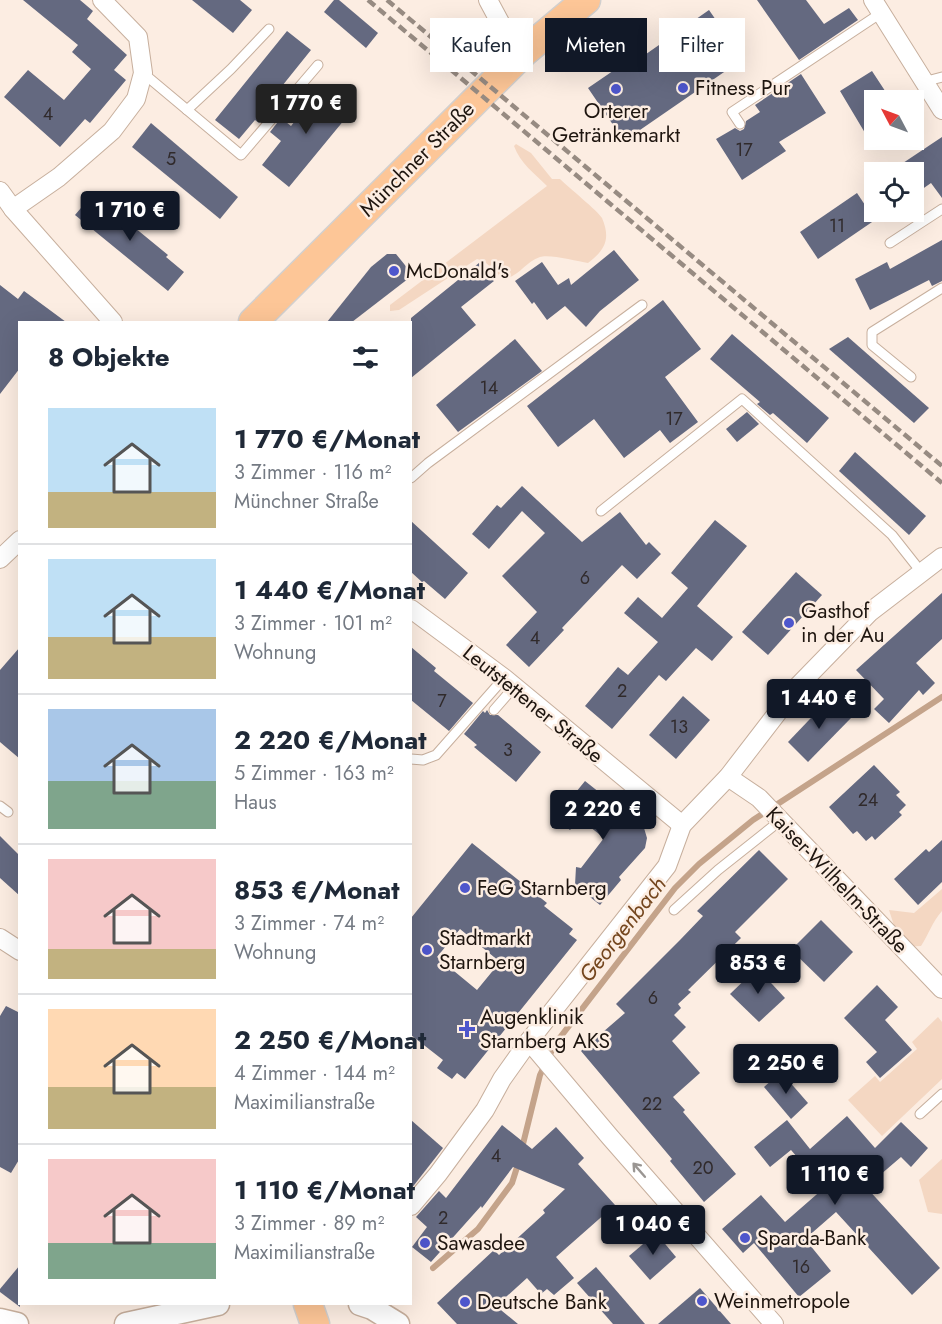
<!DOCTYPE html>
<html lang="de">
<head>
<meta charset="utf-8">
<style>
  body { margin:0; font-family:Jost,sans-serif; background:#f2f2f3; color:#1f2937; height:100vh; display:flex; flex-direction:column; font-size:22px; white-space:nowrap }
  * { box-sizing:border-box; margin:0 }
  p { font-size:20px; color:#747a83 }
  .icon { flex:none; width:33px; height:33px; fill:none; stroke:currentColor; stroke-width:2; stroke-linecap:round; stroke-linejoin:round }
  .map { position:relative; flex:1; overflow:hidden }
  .side { position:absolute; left:18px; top:321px; width:394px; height:984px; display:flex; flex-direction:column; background:#fff; border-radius:0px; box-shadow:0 6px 24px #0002 }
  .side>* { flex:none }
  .guide { position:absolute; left:430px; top:18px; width:422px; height:54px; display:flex; gap:12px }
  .needle { width:39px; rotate:311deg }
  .fabs { position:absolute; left:864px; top:90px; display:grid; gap:12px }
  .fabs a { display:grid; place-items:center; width:60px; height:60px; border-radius:0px; background:#fff; box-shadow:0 6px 24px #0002; font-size:30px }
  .price { position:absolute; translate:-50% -51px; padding:0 14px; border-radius:6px; background:#111827; color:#fff; font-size:20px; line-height:39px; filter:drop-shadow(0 2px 3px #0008) }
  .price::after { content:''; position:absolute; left:50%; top:36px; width:18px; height:14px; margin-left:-9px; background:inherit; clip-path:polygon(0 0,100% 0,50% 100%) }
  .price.selected { background:#222; color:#fff }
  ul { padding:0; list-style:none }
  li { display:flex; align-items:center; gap:18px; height:150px; padding:0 30px }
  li+li { border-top:2px solid #e0e1e3 }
  li span { display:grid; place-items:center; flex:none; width:168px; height:120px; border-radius:0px; color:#555 }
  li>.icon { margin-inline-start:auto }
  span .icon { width:72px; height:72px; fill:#fffc; stroke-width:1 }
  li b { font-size:26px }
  h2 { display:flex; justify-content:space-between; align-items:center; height:72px; padding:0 30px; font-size:26px }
  .pill { padding:0 21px; border-radius:0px; background:#fff; box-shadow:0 6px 24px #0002; font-size:21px; line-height:54px }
  .pill.selected { background:#111827; color:#fff }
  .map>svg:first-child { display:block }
  .green { fill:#f4d7c2 }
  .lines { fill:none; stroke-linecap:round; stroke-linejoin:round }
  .stream { stroke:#c4a38a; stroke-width:6 }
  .building { fill:#646980; fill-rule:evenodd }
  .service-casing { stroke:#c7af9d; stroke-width:11 }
  .minor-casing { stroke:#c7af9d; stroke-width:20 }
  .tertiary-casing { stroke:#c7af9d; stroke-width:25 }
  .primary-casing { stroke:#d2d0cf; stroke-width:31 }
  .service { stroke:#fff; stroke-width:9 }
  .minor { stroke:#fff; stroke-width:18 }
  .tertiary { stroke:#fff; stroke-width:22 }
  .primary { stroke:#fdc697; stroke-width:28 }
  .rail { stroke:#978b82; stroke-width:4.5; stroke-dasharray:9 4.5; stroke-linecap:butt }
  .oneway { stroke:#9a9693 }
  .poi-dot { fill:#4e56cc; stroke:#fcede2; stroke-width:2 }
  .labels { text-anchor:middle; stroke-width:5; stroke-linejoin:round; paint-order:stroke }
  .number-label { font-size:18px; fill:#302a2b }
  .poi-label { font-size:21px; fill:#1e150f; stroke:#fcede2; text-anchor:start }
  .street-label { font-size:21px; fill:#1e150f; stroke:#fcede2 }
  .water-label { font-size:22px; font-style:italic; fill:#74461e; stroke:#fcede2 }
</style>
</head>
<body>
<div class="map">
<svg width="942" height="1324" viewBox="0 0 942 1324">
  <rect width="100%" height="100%" fill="#fcede2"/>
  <g class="green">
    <path d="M516 144 531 153 552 179H560C567 186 599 212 602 218 611 239 605 250 588 263 577 261 549 254 540 257 525 262 519 277 503 279L484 261 477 259 399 310 390 311V305L547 186C535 174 520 163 514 146Z"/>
    <path d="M942 889V911C932 922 929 934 921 946L901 947 889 910 914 913Z"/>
    <path d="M938 1017 942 1022V1079L882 1136 848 1100 875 1076 880 1082 917 1049 912 1042Z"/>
    <path d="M942 1159V1214L928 1212 919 1180Z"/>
  </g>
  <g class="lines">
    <g class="stream">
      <path d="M522 1148 540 1075 555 1044 675 888 699 864 753 820 942 697"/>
      <path d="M433 1268 478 1229 512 1183 519 1161"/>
    </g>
  </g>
  <g class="building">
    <path d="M23 0H80L93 11 87 19 127 55 114 70 126 80 90 123 85 119 60 147 4 97 28 70 64 100 91 69 72 52 78 45Z"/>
    <path d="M192 0H240L252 10 233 33Z"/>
    <path d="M334 0H339L378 33 366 48 324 12Z"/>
    <path d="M757 0H806L824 24 849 8 858 20 799 60Z"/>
    <path d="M709 10 743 59 624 141 588 88 626 62 629 66Z"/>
    <path d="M287 31 311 50 266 106 271 110 259 123 255 120 239 139 215 120Z"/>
    <path d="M872 71 891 100H874V148L840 91Z"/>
    <path d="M801 74 826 113 779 142 786 151 742 180 716 139 735 128 740 131 744 129 746 121 760 112 755 105Z"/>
    <path d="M325 84 354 108 289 187 262 165 281 141 270 132 281 118 291 126Z"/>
    <path d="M151 123 238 197 220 219 132 147Z"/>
    <path d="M942 137V198L931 183 921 190 914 179V172H909L903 163Z"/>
    <path d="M857 193 875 220 818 259 800 232Z"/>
    <path d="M92 195 111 210 112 209 168 255 166 257 184 272 168 291 75 215Z"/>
    <path d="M942 240V281L932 286 929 280 870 310 855 279 887 262 890 269Z"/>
    <path d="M614 250 639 280 600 311 586 327 565 306 547 320 534 302 532 304 515 281 542 262 558 285 569 278 571 285Z"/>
    <path d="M387 254H396L413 275 352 322H327L371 267Z"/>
    <path d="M479 263 494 281 461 307 476 325 411 378V318Z"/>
    <path d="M0 285 18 299 24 291 66 322H20V368L0 394Z"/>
    <path d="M663 300 701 349 665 377 698 422 670 443 660 430 624 458 594 419 558 447 527 406Z"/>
    <path d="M732 334 829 418 807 443 773 413 770 415 757 404 760 402 710 359Z"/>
    <path d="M848 337 929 408 914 423 829 349Z"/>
    <path d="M515 339 542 371 458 432 436 405Z"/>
    <path d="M747 412 759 424 737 442 726 429Z"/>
    <path d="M855 452 926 516 909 535 839 471Z"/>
    <path d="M522 486 582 542 620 512 646 545 649 542 661 554 637 579 622 565 562 628 564 630 529 667 506 645 537 612 502 576 545 533 522 511 489 549 472 534 497 505 501 508Z"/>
    <path d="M715 520 747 546 697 606 733 637 712 661 696 648 666 681 659 675 612 729 585 706 618 667 628 675 658 642 624 613 638 597 662 618 688 588 671 573Z"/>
    <path d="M411 521 468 573 445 599 424 581 422 582 411 572Z"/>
    <path d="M796 572 822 595 768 655 742 632Z"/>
    <path d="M942 593V639L916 663 935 683 923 695 919 690 889 723 874 709 884 699 856 670Z"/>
    <path d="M20 647V759L0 742V670Z"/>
    <path d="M411 647 436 668 434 671 473 703 449 731 411 700Z"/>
    <path d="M683 696 710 720 676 759 649 735Z"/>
    <path d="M830 698 851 718 808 762 788 742Z"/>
    <path d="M487 710 490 715H498L541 752 516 782 474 747 477 745 464 734 483 711 485 713Z"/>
    <path d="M874 765 900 792 896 795 906 805 899 812 902 815 875 840 872 836 866 841 857 831 853 834 829 807Z"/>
    <path d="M585 781 644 828 647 838 645 848 619 877 621 880 600 905 575 885 576 867 581 868 604 838 580 819 570 830 555 818Z"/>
    <path d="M0 836 20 856V896L0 878Z"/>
    <path d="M942 840V882L918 905 894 879 926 849 929 852Z"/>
    <path d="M472 843 547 903 544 906 573 929 569 934 577 940 465 1079 457 1073 452 1079 437 1068 443 1060 411 1035V918ZM460 929 500 962 477 990 437 957Z"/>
    <path d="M759 850 788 879 735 932 741 938 688 990 691 992 678 1004 681 1008 674 1015 686 1027 672 1041 700 1073 673 1097 685 1110 683 1112 736 1174 704 1202 670 1161 672 1159 581 1051 625 1013 616 1004 680 940 703 916 697 911Z"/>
    <path d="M821 920 853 952 824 982 791 950Z"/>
    <path d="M757 968 785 998 759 1022 730 994Z"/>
    <path d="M877 985 898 1007 885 1020 912 1050 880 1078 866 1062 877 1052 844 1018Z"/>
    <path d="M6 1006 20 1013V1158L11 1173 0 1167V1016Z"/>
    <path d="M781 1072 808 1103 791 1119 764 1087Z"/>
    <path d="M847 1116 875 1148 901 1122 928 1148 911 1167 901 1157 866 1187 940 1268 912 1295 836 1212 805 1239 831 1271 799 1297 754 1243 743 1253 722 1229 761 1195 785 1222 824 1188 791 1150 770 1167 754 1147 787 1120 810 1149Z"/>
    <path d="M411 1120 443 1148 411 1189Z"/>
    <path d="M502 1125 532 1149 556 1127 584 1158 578 1164 615 1205 556 1257 574 1278 554 1295 547 1289 541 1294 527 1278 496 1306 518 1324H457L437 1303 494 1250 499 1255 545 1213 543 1210 565 1189 513 1167 482 1208 481 1206 431 1262 412 1247 427 1227 416 1217 439 1191 446 1198Z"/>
    <path d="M656 1233 676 1257 650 1280 629 1256Z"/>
    <path d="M20 1265V1307L0 1292V1289Z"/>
    <path d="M596 1267 645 1324H613L577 1283Z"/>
    <path d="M700 1288 731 1324H658Z"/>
  </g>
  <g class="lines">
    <g class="service-casing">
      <g id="service">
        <path d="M143 73 241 155 318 65"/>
        <path d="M923 82 942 77"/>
        <path d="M187 110 231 69 269 29"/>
        <path d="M740 124 732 112 881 13"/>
        <path d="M890 243 942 209"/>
        <path d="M911 377 872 345V332L942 288"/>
        <path d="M411 478 428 463 642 305"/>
        <path d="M601 511 742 399 892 535 922 573"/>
        <path d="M494 710 514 687"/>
        <path d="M411 759 423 760 436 755 504 678"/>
        <path d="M0 806 8 812"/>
        <path d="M674 910 718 870 781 820"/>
        <path d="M920 1114 942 1094"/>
      </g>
    </g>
    <g class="minor-casing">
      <g id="minor">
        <path d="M488 0 510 41 523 53"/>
        <path d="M873 0 942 110"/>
        <path d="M0 191 13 209 113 322"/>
        <path d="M13 209 59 177 112 131 136 99 143 73 138 37 102 0"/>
        <path d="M0 559 20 540"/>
        <path d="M411 609 504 678 682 825"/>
        <path d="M728 777 759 798 942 989"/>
        <path d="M0 938 20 951"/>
        <path d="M529 1041 610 1137 774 1324"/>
        <path d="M411 1206 438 1174 485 1110 502 1079 529 1041 667 866 682 825 728 777 798 686 870 612 942 557"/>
      </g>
    </g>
    <g class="tertiary-casing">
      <g id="tertiary">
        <path d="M360 1304 372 1308 398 1324"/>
        <path d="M0 1320 17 1324"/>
        <path d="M126 1324 218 1304"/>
      </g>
    </g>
    <g class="primary-casing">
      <g id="primary">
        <path d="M253 322 523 53 586 0"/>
        <path d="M308 1304 315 1324"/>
      </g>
    </g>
    <use href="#service" class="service"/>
    <use href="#minor" class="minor"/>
    <use href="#tertiary" class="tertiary"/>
    <use href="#primary" class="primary"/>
    <g class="rail">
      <path d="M368 0 942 483"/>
      <path d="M387 0 942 466"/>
    </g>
  </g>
  <defs><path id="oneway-shaft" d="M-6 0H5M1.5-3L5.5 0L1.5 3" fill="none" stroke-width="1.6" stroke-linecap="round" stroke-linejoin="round" transform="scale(1.5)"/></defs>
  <use class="oneway" href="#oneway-shaft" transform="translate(639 1170) rotate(-131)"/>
  <g class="poi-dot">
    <circle cx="683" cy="88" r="6"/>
    <circle cx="616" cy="89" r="6"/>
    <circle cx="394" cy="271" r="6"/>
    <circle cx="789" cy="623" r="6"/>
    <circle cx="465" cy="888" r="6"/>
    <circle cx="427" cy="950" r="6"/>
    <path d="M464 1020h6v6h6v6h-6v6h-6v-6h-6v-6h6z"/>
    <circle cx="745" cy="1238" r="6"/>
    <circle cx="425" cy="1243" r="6"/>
    <circle cx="702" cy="1301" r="6"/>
    <circle cx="465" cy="1302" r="6"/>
  </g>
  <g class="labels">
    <g class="number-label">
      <text x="48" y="120">4</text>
      <text x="744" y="156">17</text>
      <text x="171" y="165">5</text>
      <text x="837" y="232">11</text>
      <text x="489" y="394">14</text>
      <text x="674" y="425">17</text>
      <text x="585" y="584">6</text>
      <text x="535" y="644">4</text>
      <text x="622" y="697">2</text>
      <text x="442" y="707">7</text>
      <text x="679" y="733">13</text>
      <text x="508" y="756">3</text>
      <text x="868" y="806">24</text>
      <text x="653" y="1004">6</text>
      <text x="652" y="1110">22</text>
      <text x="496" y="1162">4</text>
      <text x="703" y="1174">20</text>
      <text x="443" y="1224">2</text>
      <text x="801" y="1273">16</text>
    </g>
    <g class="poi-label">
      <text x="695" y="95">Fitness Pur</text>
      <text x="616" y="118" text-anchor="middle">Orterer<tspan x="616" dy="24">Getränkemarkt</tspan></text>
      <text x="406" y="278">McDonald's</text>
      <text x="801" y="618">Gasthof<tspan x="801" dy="24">in der Au</tspan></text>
      <text x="477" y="895">FeG Starnberg</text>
      <text x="439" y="945">Stadtmarkt<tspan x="439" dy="24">Starnberg</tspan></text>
      <text x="480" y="1024">Augenklinik<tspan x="480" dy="24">Starnberg AKS</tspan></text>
      <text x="757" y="1245">Sparda-Bank</text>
      <text x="437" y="1250">Sawasdee</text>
      <text x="714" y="1308">Weinmetropole</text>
      <text x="477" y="1309">Deutsche Bank</text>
    </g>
    <g class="street-label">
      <text transform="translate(417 159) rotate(-45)" y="7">Münchner Straße</text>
      <text transform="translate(533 704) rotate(39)" y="7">Leutstettener Straße</text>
      <text transform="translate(837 880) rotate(46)" y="7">Kaiser-Wilhelm-Straße</text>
    </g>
    <g class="water-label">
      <text transform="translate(622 929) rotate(-52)" y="8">Georgenbach</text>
    </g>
  </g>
</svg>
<div class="fabs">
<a><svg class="needle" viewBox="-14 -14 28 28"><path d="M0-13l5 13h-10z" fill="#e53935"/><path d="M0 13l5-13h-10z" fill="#747a83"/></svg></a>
<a><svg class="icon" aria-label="locate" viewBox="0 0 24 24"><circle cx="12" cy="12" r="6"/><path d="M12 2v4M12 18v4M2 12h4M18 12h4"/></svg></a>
</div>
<b class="price selected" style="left:306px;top:135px">1 770 €</b>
<b class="price" style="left:130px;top:242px">1 710 €</b>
<b class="price" style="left:819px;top:730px">1 440 €</b>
<b class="price" style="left:603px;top:841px">2 220 €</b>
<b class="price" style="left:758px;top:995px">853 €</b>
<b class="price" style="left:786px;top:1095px">2 250 €</b>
<b class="price" style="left:835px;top:1206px">1 110 €</b>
<b class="price" style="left:653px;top:1256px">1 040 €</b>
<div class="guide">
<a class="pill">Kaufen</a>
<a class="pill selected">Mieten</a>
<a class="pill">Filter</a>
</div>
<section class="side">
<h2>8 Objekte<svg class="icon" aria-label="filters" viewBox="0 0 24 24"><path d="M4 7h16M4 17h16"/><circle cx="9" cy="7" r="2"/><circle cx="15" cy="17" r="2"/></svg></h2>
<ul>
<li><span style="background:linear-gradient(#bfe0f5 70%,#c2b280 0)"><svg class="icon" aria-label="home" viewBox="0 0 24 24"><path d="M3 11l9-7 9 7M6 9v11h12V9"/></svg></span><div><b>1 770 €/Monat</b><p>3 Zimmer · 116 m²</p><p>Münchner Straße</p></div></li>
<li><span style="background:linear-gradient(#bfe0f5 65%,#c2b280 0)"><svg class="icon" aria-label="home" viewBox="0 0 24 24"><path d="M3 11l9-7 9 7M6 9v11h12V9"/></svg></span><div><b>1 440 €/Monat</b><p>3 Zimmer · 101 m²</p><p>Wohnung</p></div></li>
<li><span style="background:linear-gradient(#a9c7e8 60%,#7fa58c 0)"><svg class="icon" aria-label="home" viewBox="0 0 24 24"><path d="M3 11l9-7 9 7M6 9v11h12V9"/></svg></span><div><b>2 220 €/Monat</b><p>5 Zimmer · 163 m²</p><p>Haus</p></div></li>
<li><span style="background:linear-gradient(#f6c9c9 75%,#c2b280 0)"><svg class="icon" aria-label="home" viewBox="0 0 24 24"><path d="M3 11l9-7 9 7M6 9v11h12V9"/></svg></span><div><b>853 €/Monat</b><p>3 Zimmer · 74 m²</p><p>Wohnung</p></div></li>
<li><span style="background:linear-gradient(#ffd9b3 65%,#c2b280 0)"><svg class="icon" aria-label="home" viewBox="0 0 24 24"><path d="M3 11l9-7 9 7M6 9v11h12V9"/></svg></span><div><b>2 250 €/Monat</b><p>4 Zimmer · 144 m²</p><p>Maximilianstraße</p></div></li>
<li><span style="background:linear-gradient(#f6c9c9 70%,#7fa58c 0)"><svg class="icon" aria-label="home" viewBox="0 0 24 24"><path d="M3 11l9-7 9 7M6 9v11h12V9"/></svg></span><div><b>1 110 €/Monat</b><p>3 Zimmer · 89 m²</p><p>Maximilianstraße</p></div></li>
</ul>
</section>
</div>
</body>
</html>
